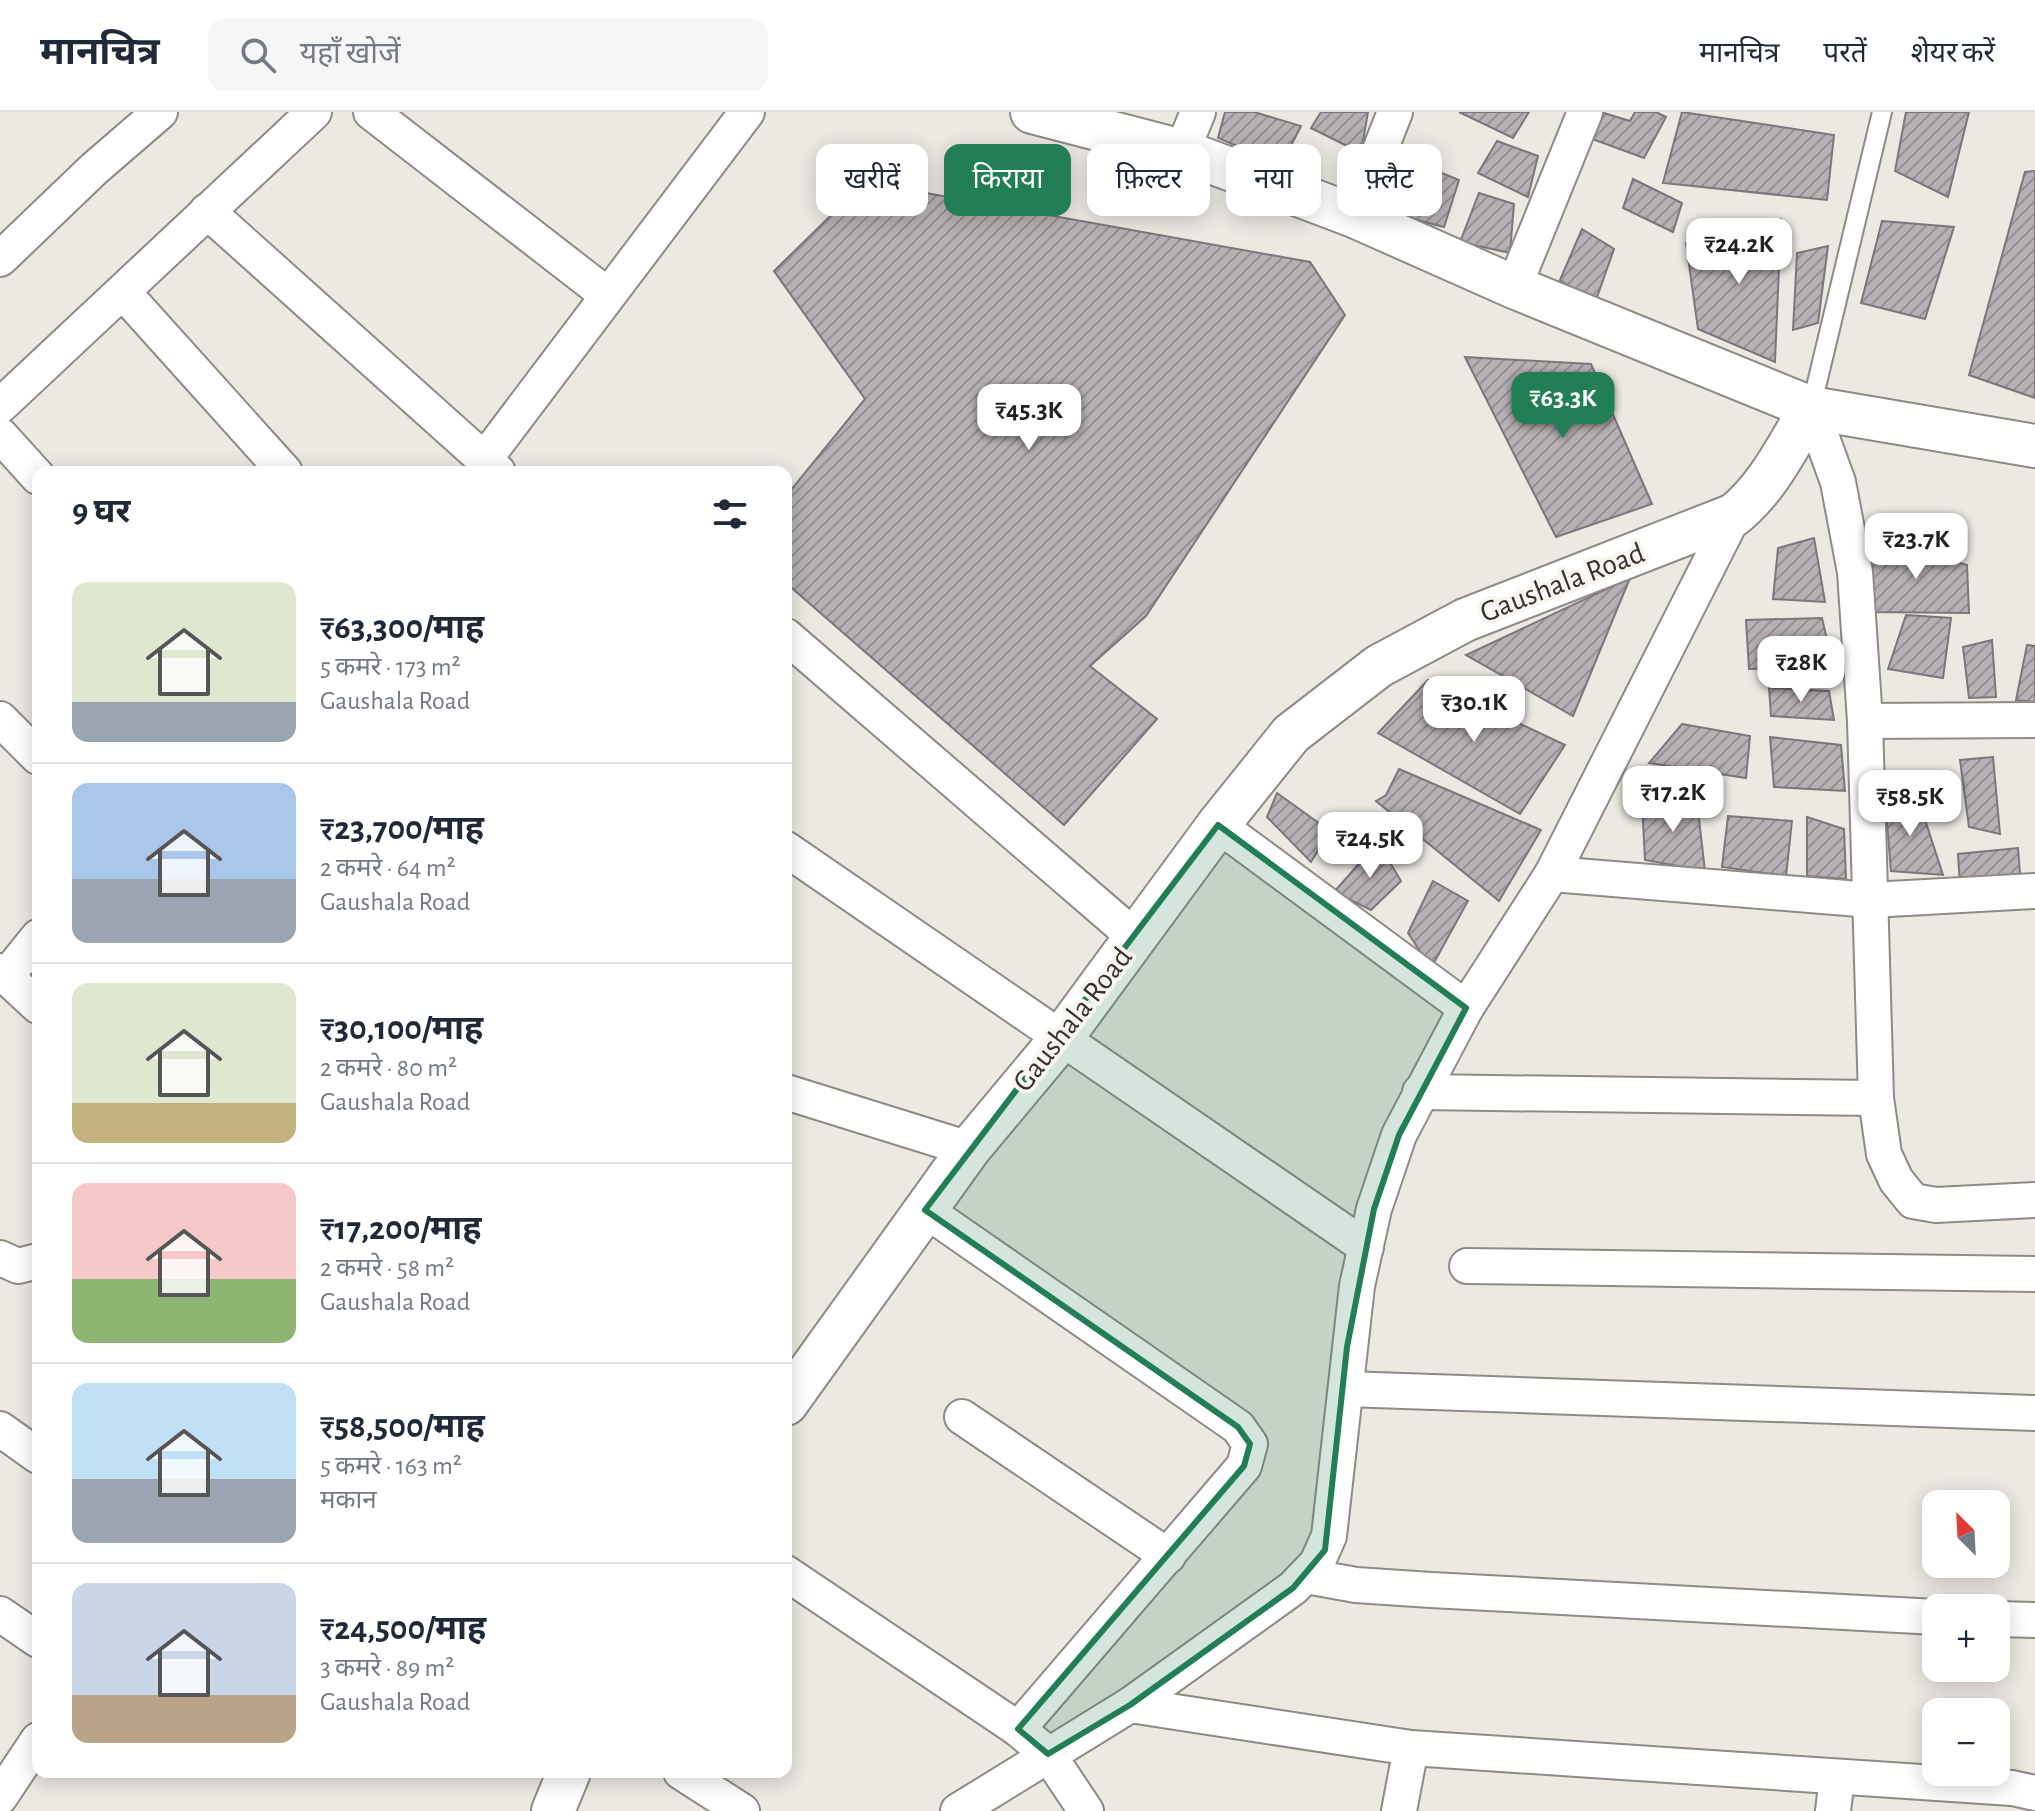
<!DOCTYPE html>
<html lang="hi">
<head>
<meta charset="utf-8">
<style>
  body { margin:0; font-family:"Alegreya Sans","Noto Sans Devanagari",sans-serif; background:#f6f6f7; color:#1f2937; height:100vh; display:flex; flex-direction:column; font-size:30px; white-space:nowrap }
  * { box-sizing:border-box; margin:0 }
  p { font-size:26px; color:#747a83 }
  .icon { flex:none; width:44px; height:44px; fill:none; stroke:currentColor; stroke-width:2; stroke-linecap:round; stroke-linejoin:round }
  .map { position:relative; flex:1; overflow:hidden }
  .drawer { position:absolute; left:32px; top:354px; width:760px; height:1312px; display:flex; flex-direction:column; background:#fff; border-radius:16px; box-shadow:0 4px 20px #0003 }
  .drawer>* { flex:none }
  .guide { position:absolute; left:816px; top:32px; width:760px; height:72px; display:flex; gap:16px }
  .needle { width:52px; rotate:336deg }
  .tools { position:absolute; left:1922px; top:1378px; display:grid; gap:16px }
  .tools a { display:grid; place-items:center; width:88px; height:88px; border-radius:16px; background:#fff; box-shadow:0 4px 20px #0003; font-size:40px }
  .price { position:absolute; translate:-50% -68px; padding:0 18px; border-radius:16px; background:#fff; color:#222; font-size:26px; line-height:52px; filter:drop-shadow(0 2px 4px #0008) }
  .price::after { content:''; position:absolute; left:50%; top:48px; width:24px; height:18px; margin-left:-12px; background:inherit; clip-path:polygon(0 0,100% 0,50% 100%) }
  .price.selected { background:#217e55; color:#fff }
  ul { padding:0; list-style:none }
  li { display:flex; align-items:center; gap:24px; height:200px; padding:0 40px }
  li+li { border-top:2px solid #e0e1e3 }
  li span { display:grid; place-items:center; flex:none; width:224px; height:160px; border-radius:16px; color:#555 }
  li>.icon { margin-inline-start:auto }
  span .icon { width:96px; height:96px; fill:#fffc; stroke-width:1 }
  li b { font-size:34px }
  h2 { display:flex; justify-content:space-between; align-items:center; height:96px; padding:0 40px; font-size:34px }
  .chip { padding:0 28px; border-radius:16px; background:#fff; box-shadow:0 4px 20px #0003; font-size:28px; line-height:72px }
  .chip.selected { background:#217e55; color:#fff }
  header { display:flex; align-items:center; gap:48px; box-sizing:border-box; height:112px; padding:0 40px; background:#fff; border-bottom:2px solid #e0e1e3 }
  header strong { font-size:38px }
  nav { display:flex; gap:44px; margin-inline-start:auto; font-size:28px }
  .search { width:560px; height:72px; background:#f6f6f7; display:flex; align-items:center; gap:20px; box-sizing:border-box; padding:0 28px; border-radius:16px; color:#747a83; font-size:30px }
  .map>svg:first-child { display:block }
  .building { fill:url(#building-hatch); stroke:#7b767a; stroke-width:2 }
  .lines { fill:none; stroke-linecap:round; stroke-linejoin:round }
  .service-casing { stroke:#8e8b85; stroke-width:22 }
  .minor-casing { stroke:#8e8b85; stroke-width:38 }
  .tertiary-casing { stroke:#8e8b85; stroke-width:46 }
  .service { stroke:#fff; stroke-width:18 }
  .minor { stroke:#fff; stroke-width:34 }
  .tertiary { stroke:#fff; stroke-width:42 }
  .marked { fill:#217e55; fill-opacity:0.2; stroke:#217e55; stroke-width:6; stroke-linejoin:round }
  .labels { text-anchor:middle; stroke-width:8; stroke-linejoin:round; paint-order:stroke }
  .street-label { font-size:30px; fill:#343230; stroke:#f9f6f0 }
</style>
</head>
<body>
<header>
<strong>मानचित्र</strong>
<div class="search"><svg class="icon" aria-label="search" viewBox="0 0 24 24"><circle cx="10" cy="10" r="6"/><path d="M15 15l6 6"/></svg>यहाँ खोजें</div>
<nav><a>मानचित्र</a><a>परतें</a><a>शेयर करें</a></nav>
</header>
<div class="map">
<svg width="2035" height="1699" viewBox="0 0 2035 1699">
  <defs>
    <pattern id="building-hatch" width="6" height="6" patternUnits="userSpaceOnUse" patternTransform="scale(2)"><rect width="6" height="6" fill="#b7b1b6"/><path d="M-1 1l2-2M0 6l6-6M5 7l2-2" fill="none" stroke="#969194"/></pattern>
  </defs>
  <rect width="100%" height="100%" fill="#ece9e3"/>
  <g class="building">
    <path d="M1225 0H1254L1301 14 1281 53 1218 26Z"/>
    <path d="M1321 0H1368L1361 41 1311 16Z"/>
    <path d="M1459 0H1529L1513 26Z"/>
    <path d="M1635 0H1656L1666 5 1644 46 1592 27 1604 1 1630 9Z"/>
    <path d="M1682 0 1834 23 1827 88 1663 71Z"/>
    <path d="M1906 0H1969L1948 85 1895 59Z"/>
    <path d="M1497 29 1538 44 1528 85 1478 61Z"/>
    <path d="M1425 54 1459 68 1444 115 1401 104Z"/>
    <path d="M2035 59V286L1969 263 2025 60Z"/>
    <path d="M1633 67 1682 91 1673 120 1623 96Z"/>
    <path d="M865 70 1310 150 1345 203 1146 504 1090 554 1157 607 1064 713 786 471V384L865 287 774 159Z"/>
    <path d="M1479 81 1514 92 1510 141 1460 130Z"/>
    <path d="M1781 107 1775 250 1698 217 1686 131Z"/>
    <path d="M1882 109 1954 115 1925 207 1861 191Z"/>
    <path d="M1582 117 1614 137 1595 191 1560 168Z"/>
    <path d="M1828 134 1818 211 1793 218 1797 141Z"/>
    <path d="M1465 245 1591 252 1652 392 1556 425Z"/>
    <path d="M1871 425 1967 453 1969 501 1871 500Z"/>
    <path d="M1814 426 1825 490 1773 487 1778 436Z"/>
    <path d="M1630 466 1573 604 1466 543Z"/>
    <path d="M1906 503 1951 506 1943 566 1888 557Z"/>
    <path d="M1822 506 1833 554 1749 557 1746 508Z"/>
    <path d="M1992 528 1996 585 1969 586 1963 535Z"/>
    <path d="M2027 533 2035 534V590L2016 588Z"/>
    <path d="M1428 568 1565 633 1520 702 1378 621Z"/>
    <path d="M1769 576 1829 579 1834 608 1771 604Z"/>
    <path d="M1682 612 1750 624 1746 666 1649 651Z"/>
    <path d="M1770 625 1841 633 1845 679 1774 675Z"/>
    <path d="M1993 645 2000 722 1969 715 1960 648Z"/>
    <path d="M1399 657 1541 718 1499 789 1376 689 1386 683Z"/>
    <path d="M1277 681 1330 719 1311 750 1267 705Z"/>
    <path d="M1917 683 1943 763 1891 759 1885 687Z"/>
    <path d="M1697 690 1705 759 1645 748 1642 691Z"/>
    <path d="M1728 704 1792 709 1786 764 1722 755Z"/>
    <path d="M1807 705 1844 717 1846 767 1807 764Z"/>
    <path d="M1378 730 1401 769 1371 798 1334 780Z"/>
    <path d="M2018 736 2020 762 1960 774 1958 742Z"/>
    <path d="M1433 769 1468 789 1431 856 1408 821Z"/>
  </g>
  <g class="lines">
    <g class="service-casing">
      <path id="service" d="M1811 296 1882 0"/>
    </g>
    <g class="minor-casing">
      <g id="minor">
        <path d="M371 0 606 182"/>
        <path d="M1182 39 1198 0"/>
        <path d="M207 99 498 360"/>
        <path d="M1354 104 1395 0"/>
        <path d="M0 147 94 57 160 0"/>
        <path d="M1514 175 1585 0"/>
        <path d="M123 180 285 360"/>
        <path d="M0 294 314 0"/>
        <path d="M1811 296 1838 370 1855 460 1865 609 1876 986 1884 1042 1896 1068 1913 1089 1936 1093 2035 1088"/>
        <path d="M0 323 38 365"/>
        <path d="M484 348 747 0"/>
        <path d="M786 524 1136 826"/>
        <path d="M0 607 38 645"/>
        <path d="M1865 609 2035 608"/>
        <path d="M1218 713 1466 896"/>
        <path d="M786 737 1366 1135"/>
        <path d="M1552 762 1871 788 2035 779"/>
        <path d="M0 859 38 894"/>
        <path d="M6 865 38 825"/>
        <path d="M786 980 969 1037"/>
        <path d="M1420 980 1876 986"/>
        <path d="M925 1098 1238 1315 1250 1332 1244 1354 1018 1617"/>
        <path d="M0 1146 18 1154 38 1149"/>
        <path d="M1467 1154 2035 1162"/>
        <path d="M1346 1277 2035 1301"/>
        <path d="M962 1305 1168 1444"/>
        <path d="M0 1317 38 1344"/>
        <path d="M786 1461 1018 1617 1048 1642 1086 1699"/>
        <path d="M1306 1464 1356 1473 1431 1478 1936 1505"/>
        <path d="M0 1502 38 1528"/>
        <path d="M1996 1507 2035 1508"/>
        <path d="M1130 1593 1411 1636 2012 1676 2035 1681"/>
        <path d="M681 1660 742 1699"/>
        <path d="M0 1685 38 1628"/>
        <path d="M958 1699 1130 1593 1293 1476 1317 1451 1329 1424 1357 1174 1374 1097 1399 1023 1466 896 1552 762 1734 403"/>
        <path d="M1399 1699 1411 1636"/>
        <path d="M1833 1699 1837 1665"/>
      </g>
    </g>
    <g class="tertiary-casing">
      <g id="tertiary">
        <path d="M1032 0 1182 39 1354 104 1514 175 1811 296 2035 334"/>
        <path d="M786 1292 969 1037 1060 928 1218 713 1291 622 1379 554 1465 508 1734 403C1769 375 1788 333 1811 296"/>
        <path d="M553 1699 569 1660"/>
      </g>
    </g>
    <use href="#service" class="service"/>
    <use href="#minor" class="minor"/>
    <use href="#tertiary" class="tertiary"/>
  </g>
  <path class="marked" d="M1218 713 1466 896 1399 1023 1374 1097 1347 1235 1325 1438 1293 1476 1130 1593 1048 1642 1018 1617 1244 1354 1250 1332 1238 1315 925 1098Z"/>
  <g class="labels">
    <g class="street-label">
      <text transform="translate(1562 470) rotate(-21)" y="10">Gaushala Road</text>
      <text transform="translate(1072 907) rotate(-52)" y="10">Gaushala Road</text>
    </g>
  </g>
</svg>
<div class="tools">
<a><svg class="needle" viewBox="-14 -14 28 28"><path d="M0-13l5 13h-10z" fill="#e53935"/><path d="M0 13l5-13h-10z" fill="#747a83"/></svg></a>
<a>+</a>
<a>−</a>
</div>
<b class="price" style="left:1739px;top:174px">₹24.2K</b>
<b class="price selected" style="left:1563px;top:328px">₹63.3K</b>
<b class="price" style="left:1029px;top:340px">₹45.3K</b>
<b class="price" style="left:1916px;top:469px">₹23.7K</b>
<b class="price" style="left:1801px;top:592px">₹28K</b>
<b class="price" style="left:1474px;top:632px">₹30.1K</b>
<b class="price" style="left:1673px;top:722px">₹17.2K</b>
<b class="price" style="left:1910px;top:726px">₹58.5K</b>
<b class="price" style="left:1370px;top:768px">₹24.5K</b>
<div class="guide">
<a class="chip">खरीदें</a>
<a class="chip selected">किराया</a>
<a class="chip">फ़िल्टर</a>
<a class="chip">नया</a>
<a class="chip">फ़्लैट</a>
</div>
<section class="drawer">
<h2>9 घर<svg class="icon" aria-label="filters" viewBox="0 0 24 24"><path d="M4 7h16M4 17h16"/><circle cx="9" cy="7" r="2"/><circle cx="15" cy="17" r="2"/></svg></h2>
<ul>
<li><span style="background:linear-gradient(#dfe7d0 75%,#9aa5b1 0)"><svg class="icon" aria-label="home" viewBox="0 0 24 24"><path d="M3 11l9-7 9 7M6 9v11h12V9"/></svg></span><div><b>₹63,300/माह</b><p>5 कमरे · 173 m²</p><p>Gaushala Road</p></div></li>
<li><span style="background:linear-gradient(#a9c7e8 60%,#9aa5b1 0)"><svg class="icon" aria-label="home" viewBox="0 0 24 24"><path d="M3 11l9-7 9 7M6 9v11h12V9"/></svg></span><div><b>₹23,700/माह</b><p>2 कमरे · 64 m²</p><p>Gaushala Road</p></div></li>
<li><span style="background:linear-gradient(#dfe7d0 75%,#c2b280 0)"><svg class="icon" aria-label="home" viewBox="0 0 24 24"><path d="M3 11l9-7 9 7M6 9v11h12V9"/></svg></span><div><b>₹30,100/माह</b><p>2 कमरे · 80 m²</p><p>Gaushala Road</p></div></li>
<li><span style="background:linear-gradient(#f6c9c9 60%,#8fb573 0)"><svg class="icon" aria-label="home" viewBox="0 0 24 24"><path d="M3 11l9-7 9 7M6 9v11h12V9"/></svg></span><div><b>₹17,200/माह</b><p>2 कमरे · 58 m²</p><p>Gaushala Road</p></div></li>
<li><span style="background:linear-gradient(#bfe0f5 60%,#9aa5b1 0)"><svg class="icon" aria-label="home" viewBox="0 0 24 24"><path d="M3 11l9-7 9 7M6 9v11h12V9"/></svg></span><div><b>₹58,500/माह</b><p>5 कमरे · 163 m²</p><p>मकान</p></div></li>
<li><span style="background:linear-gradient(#c9d6e8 70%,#b9a48a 0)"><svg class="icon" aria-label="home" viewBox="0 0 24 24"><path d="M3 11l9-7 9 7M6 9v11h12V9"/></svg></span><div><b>₹24,500/माह</b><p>3 कमरे · 89 m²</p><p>Gaushala Road</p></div></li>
</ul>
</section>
</div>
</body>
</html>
